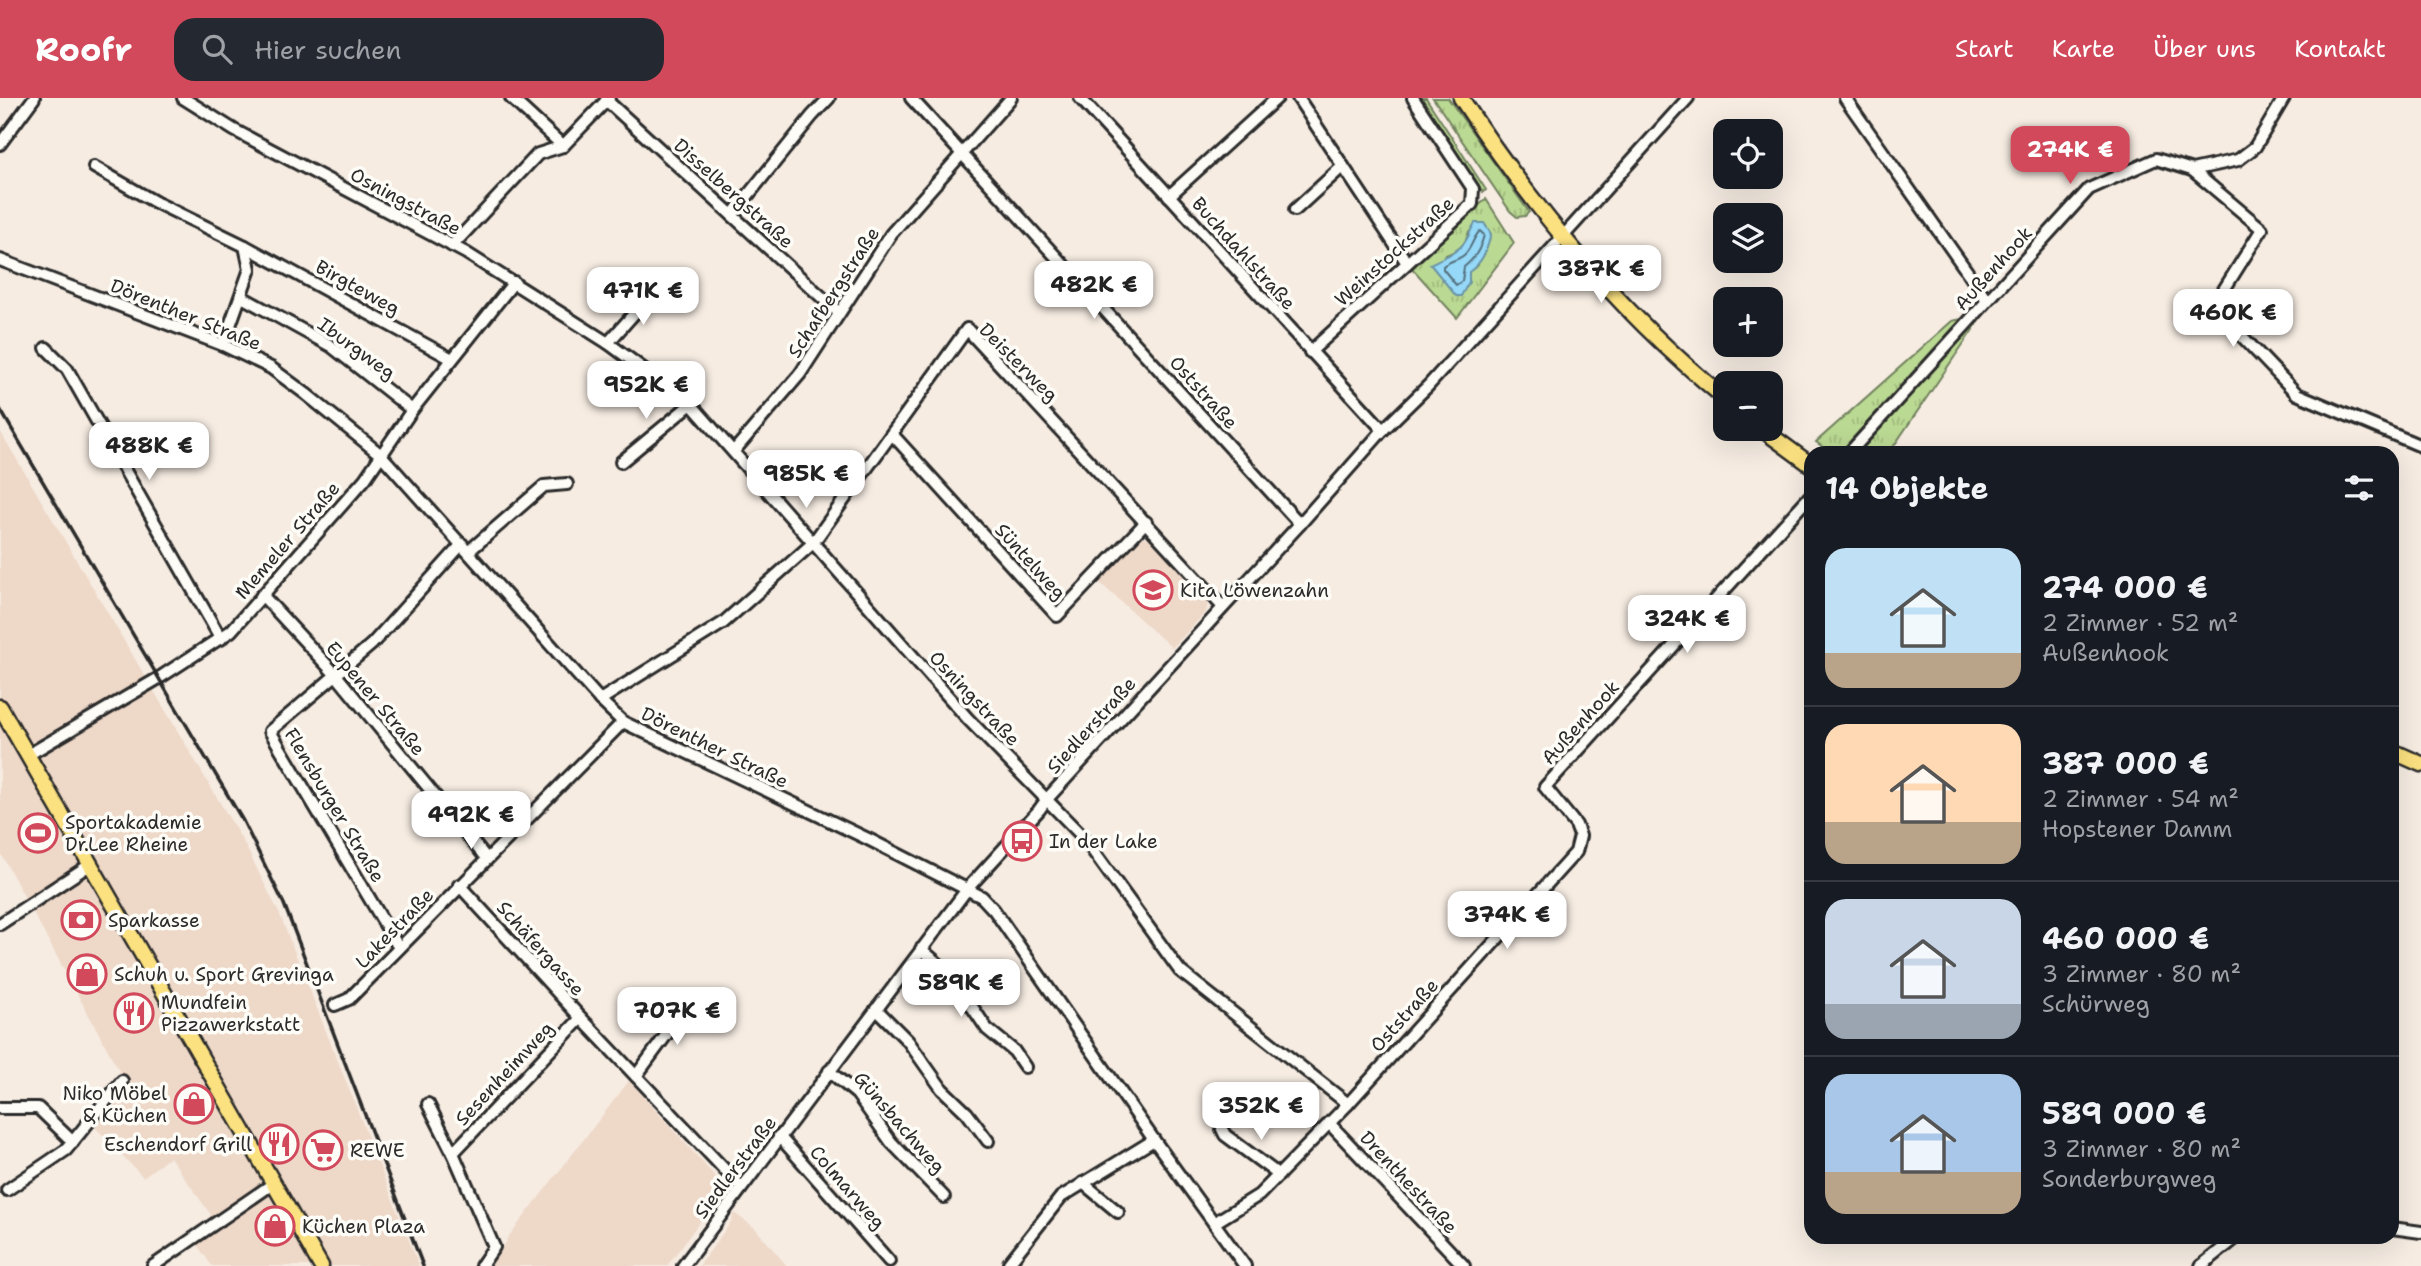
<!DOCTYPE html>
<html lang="de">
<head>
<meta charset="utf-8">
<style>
  body { margin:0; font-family:"Shantell Sans",sans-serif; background:#242831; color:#f1f3f6; height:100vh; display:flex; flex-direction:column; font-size:26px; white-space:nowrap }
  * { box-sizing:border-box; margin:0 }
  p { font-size:23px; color:#9ea1a6 }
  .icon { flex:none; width:38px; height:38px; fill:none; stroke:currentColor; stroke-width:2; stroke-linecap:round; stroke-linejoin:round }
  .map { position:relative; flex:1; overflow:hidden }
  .side { position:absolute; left:1804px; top:348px; width:595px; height:798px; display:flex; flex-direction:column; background:#171b24; border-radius:21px; box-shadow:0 7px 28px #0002 }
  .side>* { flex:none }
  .fabs { position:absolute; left:1713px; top:21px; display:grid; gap:14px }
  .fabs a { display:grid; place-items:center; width:70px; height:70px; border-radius:14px; background:#171b24; box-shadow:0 7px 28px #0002; font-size:35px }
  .price { position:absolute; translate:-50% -60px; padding:0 16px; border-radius:14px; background:#fff; color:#222; font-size:23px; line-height:46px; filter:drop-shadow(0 2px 4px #0008) }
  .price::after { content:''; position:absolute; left:50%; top:42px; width:21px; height:16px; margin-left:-10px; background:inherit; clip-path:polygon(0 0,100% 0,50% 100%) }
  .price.active { background:#d1495b; color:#fff }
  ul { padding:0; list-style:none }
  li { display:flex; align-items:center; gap:21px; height:175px; padding:0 21px }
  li+li { border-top:2px solid #363941 }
  li span { display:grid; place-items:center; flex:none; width:196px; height:140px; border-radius:21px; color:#555 }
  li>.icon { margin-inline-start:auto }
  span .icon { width:84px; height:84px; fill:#fffc; stroke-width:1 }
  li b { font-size:30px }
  h2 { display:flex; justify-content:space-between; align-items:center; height:84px; padding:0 21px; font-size:30px }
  header { display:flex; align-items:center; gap:42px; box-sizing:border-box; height:98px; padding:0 35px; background:#d1495b; color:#fff }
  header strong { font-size:33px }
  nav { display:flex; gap:38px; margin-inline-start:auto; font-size:24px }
  .search { width:490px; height:63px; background:#242831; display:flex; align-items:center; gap:18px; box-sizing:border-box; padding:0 24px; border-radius:21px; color:#9ea1a6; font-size:26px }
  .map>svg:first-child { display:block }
  .built { fill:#eed8c8 }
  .grass { fill:url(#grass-tufts); stroke:#72825e; stroke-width:2; fill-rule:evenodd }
  .water { fill:#95d8f7; stroke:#6b93a5; stroke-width:2 }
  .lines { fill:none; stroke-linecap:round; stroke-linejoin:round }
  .shore { stroke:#55707d; stroke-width:2 }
  .minor-casing { stroke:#2b2b2b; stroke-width:16 }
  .major-casing { stroke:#2b2b2b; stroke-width:19 }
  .minor { stroke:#fdfcf7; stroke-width:10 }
  .major { stroke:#fbe180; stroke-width:14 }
  .rail { stroke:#2b2b2b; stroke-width:3.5 }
  .labels { text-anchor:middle; stroke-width:7; stroke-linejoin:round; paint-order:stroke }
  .street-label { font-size:19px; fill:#2b2b2b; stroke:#fdfcf7 }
  .poi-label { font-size:19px; fill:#2b2b2b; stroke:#fdfcf7; text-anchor:start }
</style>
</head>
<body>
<header>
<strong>Roofr</strong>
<div class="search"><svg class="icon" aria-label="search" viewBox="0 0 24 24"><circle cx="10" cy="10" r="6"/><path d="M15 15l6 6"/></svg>Hier suchen</div>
<nav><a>Start</a><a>Karte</a><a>Über uns</a><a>Kontakt</a></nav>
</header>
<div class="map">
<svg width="2421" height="1168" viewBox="0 0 2421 1168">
  <defs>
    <pattern id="grass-tufts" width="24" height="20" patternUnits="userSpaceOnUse" patternTransform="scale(1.75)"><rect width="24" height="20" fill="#bad992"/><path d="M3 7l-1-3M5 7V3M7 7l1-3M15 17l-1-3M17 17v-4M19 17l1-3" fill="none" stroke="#a0ba7e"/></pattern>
  </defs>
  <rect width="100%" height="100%" fill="#f6ece2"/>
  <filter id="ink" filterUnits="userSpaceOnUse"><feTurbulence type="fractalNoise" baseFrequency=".0143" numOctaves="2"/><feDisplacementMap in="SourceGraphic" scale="14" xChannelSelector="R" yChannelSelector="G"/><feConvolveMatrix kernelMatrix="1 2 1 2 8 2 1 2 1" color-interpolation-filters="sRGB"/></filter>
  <g filter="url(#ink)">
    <g class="built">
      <path d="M0 333 245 747 280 817 419 1168H212L198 1148 211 1117 170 1059 143 1079 95 1029 128 989 0 754Z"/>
      <path d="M1142 439 1152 441 1208 505 1206 514 1172 550 1099 484Z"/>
      <path d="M629 983 721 1085 719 1098 667 1168H488L507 1143 506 1142Z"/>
      <path d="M734 1115 755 1130 787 1168H699L731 1124Z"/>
    </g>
    <g class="grass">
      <path d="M1420 0H1426L1486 92 1483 94Z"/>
      <path d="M1433 0H1448L1529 114 1525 118 1517 119 1510 113Z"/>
      <path d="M1486 101 1514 145 1457 220 1411 169ZM1469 133 1478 167 1469 173 1446 157C1459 152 1466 147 1469 133Z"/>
      <path d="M1983 217 1889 355H1831L1816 344 1952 223Z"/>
    </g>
    <path class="water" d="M1475 125H1484L1491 136C1487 152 1483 164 1469 174V184L1461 198H1456L1430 166C1441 160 1457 155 1464 145 1469 139 1470 132 1475 125Z"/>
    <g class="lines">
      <path class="shore" d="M1480 133 1484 137C1480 152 1475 160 1464 169L1462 183 1456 187 1443 171V168C1449 163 1458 162 1464 157 1472 150 1473 139 1480 133Z"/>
      <g class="minor-casing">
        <g id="minor">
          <path d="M183 0 234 32 466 155 608 245 691 306 968 621 1083 739 1180 873 1348 1006"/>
          <path d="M511 0 563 48"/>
          <path d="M911 0 1300 426"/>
          <path d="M1080 0 1383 332"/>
          <path d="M1298 0 1407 165"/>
          <path d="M1845 0 1987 202"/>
          <path d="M606 2 838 214"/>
          <path d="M0 46 34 0"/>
          <path d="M94 69 155 104 245 148 250 171 223 247"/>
          <path d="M2192 72 2262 131 2220 198 2217 212 2297 296 2421 348"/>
          <path d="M1169 98 1277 0"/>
          <path d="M1295 112 1343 68"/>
          <path d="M732 117 812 18 829 0"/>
          <path d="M245 148 452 261"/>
          <path d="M452 148 538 56 563 48 609 0"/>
          <path d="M0 162 223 247 271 270 306 296 381 357 600 602 623 624 868 741 982 799 994 812 1154 1042 1245 1168"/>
          <path d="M242 199 331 248 412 312"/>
          <path d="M608 245 655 192"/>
          <path d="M46 250 67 271 221 541"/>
          <path d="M1310 254 1472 106 1473 91 1413 0"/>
          <path d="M892 336 1057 518 1146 424"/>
          <path d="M734 353 800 276 891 136 1011 0"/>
          <path d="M1849 355 2089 91 2156 61 2192 72 2238 62 2255 49 2284 0"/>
          <path d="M621 364 691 306"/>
          <path d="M469 453 544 388 567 386"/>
          <path d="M262 497 336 577 486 760"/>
          <path d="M600 602 723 525 813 445 967 231 1223 509"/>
          <path d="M28 657 159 580 231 533 365 381 412 312 514 184"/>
          <path d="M459 787 581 920 741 1089"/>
          <path d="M0 826 91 766"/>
          <path d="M399 850 270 633 372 546 462 446"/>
          <path d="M921 851 950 876 987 931 1014 953 1025 969"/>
          <path d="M335 907 349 901 623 624"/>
          <path d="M876 911 908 943 942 991 967 1015 988 1043"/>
          <path d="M829 973 857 996 891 1044 944 1099"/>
          <path d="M636 978 692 902"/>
          <path d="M428 1006 453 1055"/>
          <path d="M0 1010H38L73 1044"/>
          <path d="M1329 1025 1464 1168"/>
          <path d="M1222 1031 1225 1037 1279 1077"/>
          <path d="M779 1038 889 1163"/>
          <path d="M1083 1085 1118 1114"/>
          <path d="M7 1092 66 1052 122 983"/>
          <path d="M1214 1125 1259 1097 1348 1006 1576 754 1580 738 1576 727 1545 689 1811 397"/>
          <path d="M2392 1130 2421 1134"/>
          <path d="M153 1168 274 1085"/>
          <path d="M481 1168 494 1149 453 1055 581 920"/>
          <path d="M683 1168 968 790 1039 712 1047 701 1300 426 1383 332 1428 288 1688 0"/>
          <path d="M1014 1168 1009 1165 1061 1099 1154 1042"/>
          <path d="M2201 1168 2237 1139"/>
        </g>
      </g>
      <g class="major-casing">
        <g id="major">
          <path d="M1461 0C1534 112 1621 216 1726 301"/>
          <path d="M1762 331 1811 367"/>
          <path d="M0 609 321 1168"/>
          <path d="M2392 653 2421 666"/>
        </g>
      </g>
      <use href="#minor" class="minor"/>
      <use href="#major" class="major"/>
      <path class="rail" d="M0 311 243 723 284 806 423 1168"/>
    </g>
  </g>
  <defs>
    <g id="school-ring" transform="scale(2.0125)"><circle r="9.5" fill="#fdfcf7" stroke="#d1495b" stroke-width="1.5"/><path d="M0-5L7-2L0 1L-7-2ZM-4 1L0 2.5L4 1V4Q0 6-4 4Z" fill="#d1495b"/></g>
    <g id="stadium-ring" transform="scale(2.0125)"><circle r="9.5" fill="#fdfcf7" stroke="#d1495b" stroke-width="1.5"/><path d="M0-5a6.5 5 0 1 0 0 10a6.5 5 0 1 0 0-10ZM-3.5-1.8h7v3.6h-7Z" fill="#d1495b"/></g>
    <g id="bus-ring" transform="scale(2.0125)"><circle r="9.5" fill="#fdfcf7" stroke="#d1495b" stroke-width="1.5"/><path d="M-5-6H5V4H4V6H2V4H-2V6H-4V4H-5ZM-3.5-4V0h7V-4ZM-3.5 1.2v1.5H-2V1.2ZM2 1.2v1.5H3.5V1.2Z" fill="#d1495b"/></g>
    <g id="bank-ring" transform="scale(2.0125)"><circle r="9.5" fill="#fdfcf7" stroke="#d1495b" stroke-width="1.5"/><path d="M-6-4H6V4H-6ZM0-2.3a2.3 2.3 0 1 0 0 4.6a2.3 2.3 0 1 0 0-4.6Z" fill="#d1495b"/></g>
    <g id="shop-ring" transform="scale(2.0125)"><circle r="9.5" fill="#fdfcf7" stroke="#d1495b" stroke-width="1.5"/><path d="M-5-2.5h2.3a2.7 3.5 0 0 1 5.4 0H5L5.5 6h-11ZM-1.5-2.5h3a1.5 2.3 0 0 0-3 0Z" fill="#d1495b"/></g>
    <g id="restaurant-ring" transform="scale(2.0125)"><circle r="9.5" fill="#fdfcf7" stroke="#d1495b" stroke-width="1.5"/><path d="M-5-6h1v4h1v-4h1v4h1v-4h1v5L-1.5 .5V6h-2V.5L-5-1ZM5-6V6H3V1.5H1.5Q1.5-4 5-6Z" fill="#d1495b"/></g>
    <g id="supermarket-ring" transform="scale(2.0125)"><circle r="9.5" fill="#fdfcf7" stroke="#d1495b" stroke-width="1.5"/><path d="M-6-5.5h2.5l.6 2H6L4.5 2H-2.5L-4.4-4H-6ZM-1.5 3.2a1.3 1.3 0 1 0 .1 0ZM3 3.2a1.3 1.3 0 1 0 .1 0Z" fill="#d1495b"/></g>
  </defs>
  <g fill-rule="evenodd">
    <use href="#school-ring" x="1153" y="492"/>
    <use href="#stadium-ring" x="38" y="735"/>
    <use href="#bus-ring" x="1022" y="743"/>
    <use href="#bank-ring" x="81" y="822"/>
    <use href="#shop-ring" x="87" y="876"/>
    <use href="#restaurant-ring" x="134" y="915"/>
    <use href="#shop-ring" x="194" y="1006"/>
    <use href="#restaurant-ring" x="279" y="1046"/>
    <use href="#supermarket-ring" x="323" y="1052"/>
    <use href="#shop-ring" x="275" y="1128"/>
  </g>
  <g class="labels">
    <g class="street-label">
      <text transform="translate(734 95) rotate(42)" y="7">Disselbergstraße</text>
      <text transform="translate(406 103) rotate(28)" y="7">Osningstraße</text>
      <text transform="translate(1394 153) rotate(-42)" y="7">Weinstockstraße</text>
      <text transform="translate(1244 155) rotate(48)" y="7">Buchdahlstraße</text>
      <text transform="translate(1993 170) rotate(-48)" y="7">Außenhook</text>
      <text transform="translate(358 189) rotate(29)" y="7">Birgteweg</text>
      <text transform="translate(833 194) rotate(-57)" y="7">Schafbergstraße</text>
      <text transform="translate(186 216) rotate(22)" y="7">Dörenther Straße</text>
      <text transform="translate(357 250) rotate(36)" y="7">Iburgweg</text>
      <text transform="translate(1019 264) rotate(45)" y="7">Deisterweg</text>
      <text transform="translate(1204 294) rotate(48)" y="7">Oststraße</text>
      <text transform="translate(287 442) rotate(-49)" y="7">Memeler Straße</text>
      <text transform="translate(1031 463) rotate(48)" y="7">Süntelweg</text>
      <text transform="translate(376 600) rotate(50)" y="7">Eupener Straße</text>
      <text transform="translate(975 600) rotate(47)" y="7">Osningstraße</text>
      <text transform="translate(1580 624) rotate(-48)" y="7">Außenhook</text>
      <text transform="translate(1091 627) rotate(-48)" y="7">Siedlerstraße</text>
      <text transform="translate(715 649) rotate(26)" y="7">Dörenther Straße</text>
      <text transform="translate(335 707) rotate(59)" y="7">Flensburger Straße</text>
      <text transform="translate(394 830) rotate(-46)" y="7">Lakestraße</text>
      <text transform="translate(541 850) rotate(48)" y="7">Schäfergasse</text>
      <text transform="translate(1404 917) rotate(-48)" y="7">Oststraße</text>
      <text transform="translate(504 975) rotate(-47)" y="7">Sesenheimweg</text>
      <text transform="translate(900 1024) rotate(49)" y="7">Günsbachweg</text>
      <text transform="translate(735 1069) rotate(-53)" y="7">Siedlerstraße</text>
      <text transform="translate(1409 1084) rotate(47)" y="7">Drenthestraße</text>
      <text transform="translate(848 1089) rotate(49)" y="7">Colmarweg</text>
    </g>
    <g class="poi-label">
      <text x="1180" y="499">Kita Löwenzahn</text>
      <text x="65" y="731">Sportakademie<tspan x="65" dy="22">Dr.Lee Rheine</tspan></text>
      <text x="1049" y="750">In der Lake</text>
      <text x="108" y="829">Sparkasse</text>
      <text x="114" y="883">Schuh u. Sport Grevinga</text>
      <text x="161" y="911">Mundfein<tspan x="161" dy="22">Pizzawerkstatt</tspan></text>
      <text x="167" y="1002" text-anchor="end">Niko Möbel<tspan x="167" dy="22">&amp; Küchen</tspan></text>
      <text x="252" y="1053" text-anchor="end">Eschendorf Grill</text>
      <text x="350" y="1059">REWE</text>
      <text x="302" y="1135">Küchen Plaza</text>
    </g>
  </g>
</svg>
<div class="fabs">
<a><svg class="icon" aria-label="locate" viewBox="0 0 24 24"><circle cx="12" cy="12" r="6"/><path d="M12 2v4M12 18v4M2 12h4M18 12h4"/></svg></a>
<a><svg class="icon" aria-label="layers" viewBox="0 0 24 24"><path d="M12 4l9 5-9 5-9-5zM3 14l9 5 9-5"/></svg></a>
<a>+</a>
<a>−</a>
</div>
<b class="price active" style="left:2070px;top:88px">274K €</b>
<b class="price" style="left:1601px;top:207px">387K €</b>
<b class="price" style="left:1094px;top:223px">482K €</b>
<b class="price" style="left:643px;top:229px">471K €</b>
<b class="price" style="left:2233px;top:251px">460K €</b>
<b class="price" style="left:646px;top:323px">952K €</b>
<b class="price" style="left:149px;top:384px">488K €</b>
<b class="price" style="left:806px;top:412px">985K €</b>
<b class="price" style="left:1687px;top:557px">324K €</b>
<b class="price" style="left:471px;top:753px">492K €</b>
<b class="price" style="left:1507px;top:853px">374K €</b>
<b class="price" style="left:961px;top:921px">589K €</b>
<b class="price" style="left:677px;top:949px">707K €</b>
<b class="price" style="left:1261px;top:1044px">352K €</b>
<section class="side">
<h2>14 Objekte<svg class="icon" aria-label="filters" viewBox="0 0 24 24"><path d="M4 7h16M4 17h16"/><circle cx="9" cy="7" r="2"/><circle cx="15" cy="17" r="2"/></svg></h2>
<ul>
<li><span style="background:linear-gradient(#bfe0f5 75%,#b9a48a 0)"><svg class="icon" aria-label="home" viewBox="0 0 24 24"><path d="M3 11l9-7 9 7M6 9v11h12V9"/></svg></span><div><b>274 000 €</b><p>2 Zimmer · 52 m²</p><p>Außenhook</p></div></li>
<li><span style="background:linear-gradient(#ffd9b3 70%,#b9a48a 0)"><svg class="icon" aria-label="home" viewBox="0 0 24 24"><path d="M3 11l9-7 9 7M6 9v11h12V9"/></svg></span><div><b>387 000 €</b><p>2 Zimmer · 54 m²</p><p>Hopstener Damm</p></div></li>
<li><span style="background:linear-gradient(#c9d6e8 75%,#9aa5b1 0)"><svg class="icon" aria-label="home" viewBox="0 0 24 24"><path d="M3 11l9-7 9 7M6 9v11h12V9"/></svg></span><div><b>460 000 €</b><p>3 Zimmer · 80 m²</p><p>Schürweg</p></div></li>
<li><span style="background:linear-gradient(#a9c7e8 70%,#b9a48a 0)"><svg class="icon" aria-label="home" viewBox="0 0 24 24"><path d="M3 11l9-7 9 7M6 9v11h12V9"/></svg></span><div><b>589 000 €</b><p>3 Zimmer · 80 m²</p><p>Sonderburgweg</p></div></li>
</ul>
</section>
</div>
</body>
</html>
